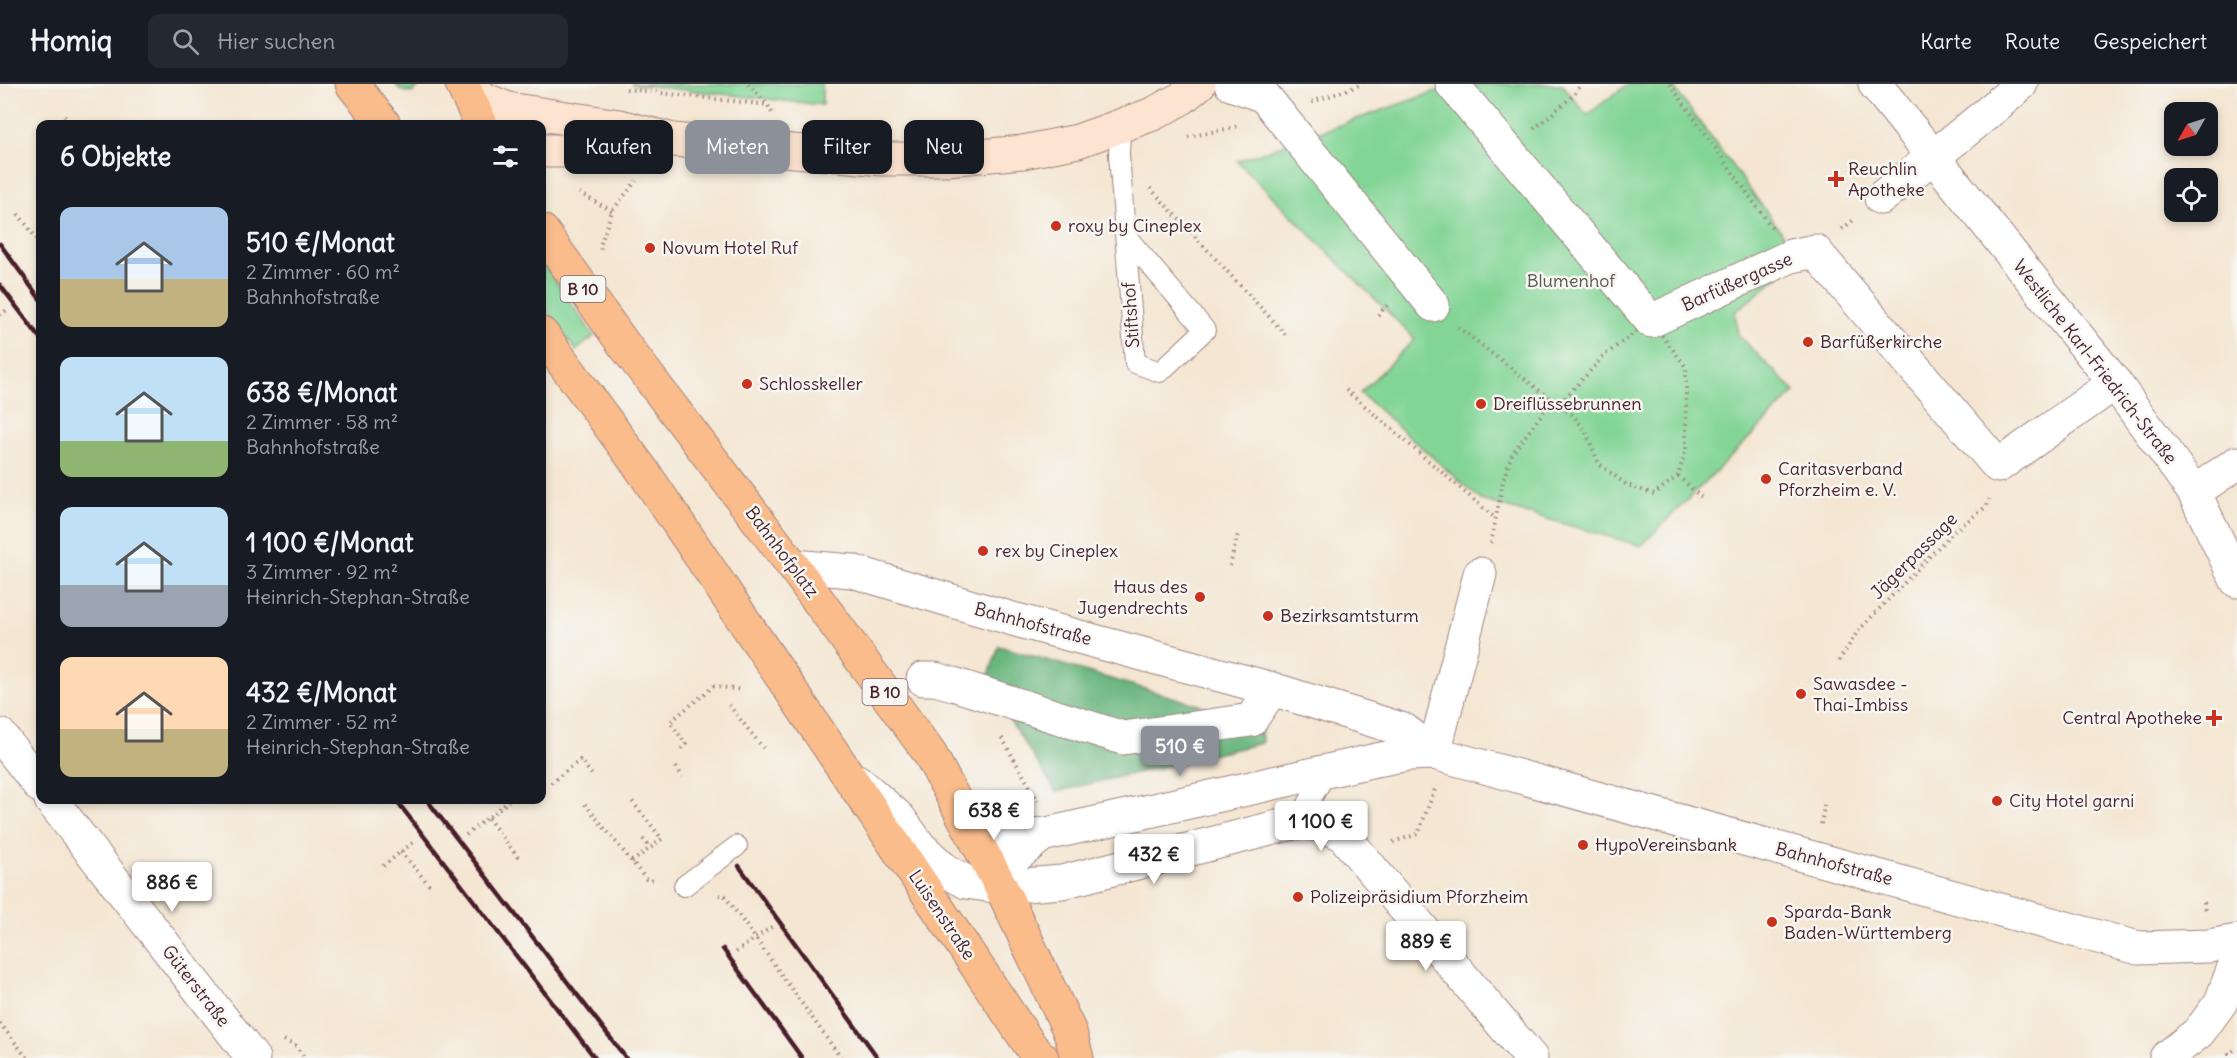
<!DOCTYPE html>
<html lang="de">
<head>
<meta charset="utf-8">
<style>
  body { margin:0; font-family:Delius,sans-serif; background:#242831; color:#f1f3f6; height:100vh; display:flex; flex-direction:column; font-size:22px; white-space:nowrap }
  * { box-sizing:border-box; margin:0 }
  p { font-size:20px; color:#9ea1a6 }
  .icon { flex:none; width:33px; height:33px; fill:none; stroke:currentColor; stroke-width:2; stroke-linecap:round; stroke-linejoin:round }
  .map { position:relative; flex:1; overflow:hidden }
  .side { position:absolute; left:36px; top:36px; width:510px; height:684px; display:flex; flex-direction:column; background:#171b24; border-radius:12px; box-shadow:0 3px 9px #0003 }
  .side>* { flex:none }
  .guide { position:absolute; left:564px; top:36px; width:570px; height:54px; display:flex; gap:12px }
  .needle { width:39px; rotate:231deg }
  .fabs { position:absolute; left:2164px; top:18px; display:grid; gap:12px }
  .fabs a { display:grid; place-items:center; width:54px; height:54px; border-radius:12px; background:#171b24; box-shadow:0 3px 9px #0003; font-size:30px }
  .price { position:absolute; translate:-50% -51px; padding:0 14px; border-radius:6px; background:#fff; color:#222; font-size:20px; line-height:39px; filter:drop-shadow(0 2px 3px #0008) }
  .price::after { content:''; position:absolute; left:50%; top:36px; width:18px; height:14px; margin-left:-9px; background:inherit; clip-path:polygon(0 0,100% 0,50% 100%) }
  .price.selected { background:#8c9099; color:#fff }
  ul { padding:0; list-style:none }
  li { display:flex; align-items:center; gap:18px; height:150px; padding:0 24px }
  li span { display:grid; place-items:center; flex:none; width:168px; height:120px; border-radius:12px; color:#555 }
  li>.icon { margin-inline-start:auto }
  span .icon { width:72px; height:72px; fill:#fffc; stroke-width:1 }
  li b { font-size:26px }
  h2 { display:flex; justify-content:space-between; align-items:center; height:72px; padding:0 24px; font-size:26px }
  .tag { padding:0 21px; border-radius:12px; background:#171b24; box-shadow:0 3px 9px #0003; font-size:21px; line-height:54px }
  .tag.selected { background:#8c9099; color:#fff }
  header { display:flex; align-items:center; gap:36px; box-sizing:border-box; height:84px; padding:0 30px; background:#171b24; border-bottom:2px solid #363941 }
  header strong { font-size:28px }
  nav { display:flex; gap:33px; margin-inline-start:auto; font-size:21px }
  .search { width:420px; height:54px; background:#242831; display:flex; align-items:center; gap:15px; box-sizing:border-box; padding:0 21px; border-radius:12px; color:#9ea1a6; font-size:22px }
  .map>svg:first-child { display:block }
  .green { fill:#83d596; stroke:#667a60; stroke-width:1.5 }
  .forest { fill:#6ab67f; stroke:#5a6a55; stroke-width:1.5 }
  .lines { fill:none; stroke-linecap:round; stroke-linejoin:round }
  .lane-casing { stroke:#9f827e; stroke-width:22 }
  .street-casing { stroke:#9f827e; stroke-width:35 }
  .secondary-casing { stroke:#9f827e; stroke-width:35 }
  .primary-casing { stroke:#9f827e; stroke-width:35 }
  .path { stroke:#9f827e; stroke-width:4; stroke-dasharray:1.5 4.5; stroke-linecap:butt }
  .lane { stroke:#fff; stroke-width:20 }
  .street { stroke:#fff; stroke-width:33 }
  .secondary { stroke:#fde4d1; stroke-width:33 }
  .primary { stroke:#fabc8b; stroke-width:33 }
  .rail { stroke:#4a1f2b; stroke-width:4.5 }
  .poi-dot { fill:#c8321e; stroke:#f6f6f2; stroke-width:2 }
  .labels { text-anchor:middle; stroke-width:5; stroke-linejoin:round; paint-order:stroke }
  .shield { fill:#f6f6f2; stroke:#7e6067; stroke-width:1.5 }
  .shield-label { font-size:16px; font-weight:bold; fill:#4a1f2b }
  .poi-label { font-size:18px; fill:#4a1f2b; stroke:#f6f6f2; text-anchor:start }
  .park-label { font-size:18px; fill:#5b564b; stroke:#f6f6f2 }
  .street-label { font-size:18px; fill:#4a1f2b; stroke:#f6f6f2 }
</style>
</head>
<body>
<header>
<strong>Homiq</strong>
<div class="search"><svg class="icon" aria-label="search" viewBox="0 0 24 24"><circle cx="10" cy="10" r="6"/><path d="M15 15l6 6"/></svg>Hier suchen</div>
<nav><a>Karte</a><a>Route</a><a>Gespeichert</a></nav>
</header>
<div class="map">
<svg width="2237" height="974" viewBox="0 0 2237 974">
  <rect width="100%" height="100%" fill="#f6f6f2"/>
  <filter id="ink" filterUnits="userSpaceOnUse"><feTurbulence type="fractalNoise" baseFrequency=".0167" numOctaves="2"/><feDisplacementMap in="SourceGraphic" scale="12" xChannelSelector="R" yChannelSelector="G"/><feConvolveMatrix kernelMatrix="1 2 1 2 8 2 1 2 1" color-interpolation-filters="sRGB"/></filter>
  <filter id="wash" filterUnits="userSpaceOnUse"><feTurbulence type="fractalNoise" baseFrequency=".008" numOctaves="4" result="noise"/><feDisplacementMap in="SourceGraphic" scale="24" xChannelSelector="R" yChannelSelector="G"/><feGaussianBlur stdDeviation="1.35" result="paint"/><feColorMatrix in="noise" values="0 0 0 0 0 0 0 0 0 0 0 0 0 0 0 0 0 1.4 0 .05"/><feComposite in="paint" operator="in"/></filter>
  <g filter="url(#wash)">
    <rect width="100%" height="100%" fill="#f4e6d2"/>
    <g class="green">
      <path d="M395 0H418L419 2 412 9 401 6Z"/>
      <path d="M631 0H822V21Z"/>
      <path d="M1457 0H1562L1587 31 1628 0H1671L1801 174 1735 228 1738 251 1795 308 1641 462 1481 416 1360 309 1415 255 1237 77Z"/>
      <path d="M542 178 594 252 576 267 542 220Z"/>
    </g>
    <path class="forest" d="M999 562 1261 639 1262 659 1056 708 986 599Z"/>
  </g>
  <g filter="url(#ink)">
    <g class="lines">
      <g class="lane-casing">
        <g id="lane">
          <path d="M1120 43 1119 70 1135 279 1160 288 1205 246 1125 151"/>
          <path d="M1297 738 1328 686"/>
          <path d="M684 802 737 762"/>
        </g>
      </g>
      <g class="street-casing">
        <g id="street">
          <path d="M1231 0 1264 12 1433 221"/>
          <path d="M1452 0 1651 237 1791 172 1815 167 1998 382 2115 299"/>
          <path d="M1875 0 2115 299 2194 408 2237 497"/>
          <path d="M1881 114C1928 76 1977 40 2021 0"/>
          <path d="M2194 408 2237 379"/>
          <path d="M793 482 852 487 1016 536 1272 605 1404 646 1434 669"/>
          <path d="M923 595H935L953 600 1123 654 1251 636 1272 605"/>
          <path d="M0 651 40 702"/>
          <path d="M1434 669 1480 490"/>
          <path d="M857 697 899 734 921 764 946 787 966 798 1001 803 1062 798 1297 738C1317 739 1326 742 1343 751L1531 974"/>
          <path d="M51 716 253 974"/>
          <path d="M968 741 993 748 1042 751 1376 676 1409 670 1434 669 2138 864 2209 862 2237 857"/>
          <path d="M1001 803 1010 777 1042 751"/>
          <path d="M2166 974 2199 948 2221 918 2237 875"/>
        </g>
      </g>
      <g class="secondary-casing">
        <g id="secondary">
          <path d="M464 0 486 16 508 25 619 42 673 56 882 75H947L1023 68 1078 57 1153 30 1182 14 1199 0"/>
          <path d="M542 67H572L647 59"/>
        </g>
      </g>
      <g class="primary-casing">
        <g id="primary">
          <path d="M352 0 384 40"/>
          <path d="M462 0 481 40"/>
          <path d="M542 147 625 262 793 482 930 670 1001 803 1070 948 1077 974"/>
          <path d="M542 250 645 390 1032 964 1042 974"/>
        </g>
      </g>
      <g class="path">
        <path d="M748 0 768 21 772 29"/>
        <path d="M1670 0 1772 144"/>
        <path d="M626 5 768 21"/>
        <path d="M1312 18 1363 0"/>
        <path d="M64 32 69 40"/>
        <path d="M1534 45 1574 11 1581 0"/>
        <path d="M1188 53 1240 42"/>
        <path d="M1150 104 1286 251"/>
        <path d="M579 109 612 127"/>
        <path d="M18 130 40 159"/>
        <path d="M1842 145 1855 135"/>
        <path d="M601 165 600 162 612 127 636 97"/>
        <path d="M0 231 7 226"/>
        <path d="M1378 231 1388 220"/>
        <path d="M1651 237 1686 283V365L1678 392 1654 410 1627 401 1599 380 1585 346 1573 331 1561 323 1565 314 1606 270Z"/>
        <path d="M1458 243 1561 323"/>
        <path d="M1346 306 1495 434"/>
        <path d="M1678 392 1701 413"/>
        <path d="M1491 459 1503 397 1512 370 1552 316"/>
        <path d="M1230 482 1238 449"/>
        <path d="M1839 577 1858 547 1953 448 1987 422 1989 415"/>
        <path d="M729 621 763 664"/>
        <path d="M1002 654 1038 717"/>
        <path d="M681 665 686 660 670 638 714 602 741 606"/>
        <path d="M676 683 683 693"/>
        <path d="M551 699 580 676 593 692"/>
        <path d="M585 720 646 795 656 797"/>
        <path d="M488 734 519 775"/>
        <path d="M1821 740 1825 717"/>
        <path d="M466 751 509 717"/>
        <path d="M643 755 650 764"/>
        <path d="M1393 758 1418 750 1435 705"/>
        <path d="M401 768 430 802"/>
        <path d="M632 778 662 755 632 717"/>
        <path d="M383 782 416 756"/>
        <path d="M719 811 725 812 841 974"/>
        <path d="M2204 818 2205 829"/>
        <path d="M736 868 773 842"/>
        <path d="M0 939 27 974"/>
        <path d="M284 956 296 962 305 974"/>
        <path d="M2228 969 2229 970 2237 964"/>
      </g>
      <use href="#lane" class="lane"/>
      <use href="#street" class="street"/>
      <use href="#secondary" class="secondary"/>
      <use href="#primary" class="primary"/>
      <g class="rail">
        <path d="M0 160 40 215"/>
        <path d="M0 201 40 254"/>
        <path d="M396 716 595 974"/>
        <path d="M427 716 626 974"/>
        <path d="M739 782 878 974"/>
        <path d="M723 865 802 974"/>
      </g>
    </g>
  </g>
  <g class="poi-dot">
    <path d="M1833 86h6v6h6v6h-6v6h-6v-6h-6v-6h6z"/>
    <circle cx="1056" cy="142" r="6"/>
    <circle cx="650" cy="164" r="6"/>
    <circle cx="1808" cy="258" r="6"/>
    <circle cx="747" cy="300" r="6"/>
    <circle cx="1481" cy="320" r="6"/>
    <circle cx="1766" cy="395" r="6"/>
    <circle cx="983" cy="467" r="6"/>
    <circle cx="1200" cy="513" r="6"/>
    <circle cx="1268" cy="532" r="6"/>
    <circle cx="1801" cy="610" r="6"/>
    <path d="M2211 625h6v6h6v6h-6v6h-6v-6h-6v-6h6z"/>
    <circle cx="1997" cy="717" r="6"/>
    <circle cx="1583" cy="761" r="6"/>
    <circle cx="1298" cy="813" r="6"/>
    <circle cx="1772" cy="838" r="6"/>
  </g>
  <g class="labels">
    <g class="shield">
      <rect x="560.5" y="192" width="45" height="26" rx="4.5"/>
      <rect x="862.5" y="595" width="45" height="26" rx="4.5"/>
    </g>
    <g class="shield-label">
      <text x="583" y="211">B 10</text>
      <text x="885" y="614">B 10</text>
    </g>
    <g class="poi-label">
      <text x="1848" y="91">Reuchlin<tspan x="1848" dy="21">Apotheke</tspan></text>
      <text x="1068" y="148">roxy by Cineplex</text>
      <text x="662" y="170">Novum Hotel Ruf</text>
      <text x="1820" y="264">Barfüßerkirche</text>
      <text x="759" y="306">Schlosskeller</text>
      <text x="1493" y="326">Dreiflüssebrunnen</text>
      <text x="1778" y="391">Caritasverband<tspan x="1778" dy="21">Pforzheim e. V.</tspan></text>
      <text x="995" y="473">rex by Cineplex</text>
      <text x="1188" y="509" text-anchor="end">Haus des<tspan x="1188" dy="21">Jugendrechts</tspan></text>
      <text x="1280" y="538">Bezirksamtsturm</text>
      <text x="1813" y="606">Sawasdee -<tspan x="1813" dy="21">Thai-Imbiss</tspan></text>
      <text x="2202" y="640" text-anchor="end">Central Apotheke</text>
      <text x="2009" y="723">City Hotel garni</text>
      <text x="1595" y="767">HypoVereinsbank</text>
      <text x="1310" y="819">Polizeipräsidium Pforzheim</text>
      <text x="1784" y="834">Sparda-Bank<tspan x="1784" dy="21">Baden-Württemberg</tspan></text>
    </g>
    <g class="park-label">
      <text x="1571" y="203">Blumenhof</text>
    </g>
    <g class="street-label">
      <text transform="translate(1737 198) rotate(-24)" y="6">Barfüßergasse</text>
      <text transform="translate(1131 231) rotate(-94)" y="6">Stiftshof</text>
      <text transform="translate(2095 278) rotate(52)" y="6">Westliche Karl-Friedrich-Straße</text>
      <text transform="translate(782 468) rotate(53)" y="6">Bahnhofplatz</text>
      <text transform="translate(1914 472) rotate(-45)" y="6">Jägerpassage</text>
      <text transform="translate(1033 540) rotate(15)" y="6">Bahnhofstraße</text>
      <text transform="translate(1834 780) rotate(15)" y="6">Bahnhofstraße</text>
      <text transform="translate(942 831) rotate(56)" y="6">Luisenstraße</text>
      <text transform="translate(196 902) rotate(52)" y="6">Güterstraße</text>
    </g>
  </g>
</svg>
<div class="fabs">
<a><svg class="needle" viewBox="-14 -14 28 28"><path d="M0-13l5 13h-10z" fill="#e53935"/><path d="M0 13l5-13h-10z" fill="#9ea1a6"/></svg></a>
<a><svg class="icon" aria-label="locate" viewBox="0 0 24 24"><circle cx="12" cy="12" r="6"/><path d="M12 2v4M12 18v4M2 12h4M18 12h4"/></svg></a>
</div>
<b class="price selected" style="left:1180px;top:693px">510 €</b>
<b class="price" style="left:994px;top:757px">638 €</b>
<b class="price" style="left:1321px;top:768px">1 100 €</b>
<b class="price" style="left:1154px;top:801px">432 €</b>
<b class="price" style="left:172px;top:829px">886 €</b>
<b class="price" style="left:1426px;top:888px">889 €</b>
<div class="guide">
<a class="tag">Kaufen</a>
<a class="tag selected">Mieten</a>
<a class="tag">Filter</a>
<a class="tag">Neu</a>
</div>
<section class="side">
<h2>6 Objekte<svg class="icon" aria-label="filters" viewBox="0 0 24 24"><path d="M4 7h16M4 17h16"/><circle cx="9" cy="7" r="2"/><circle cx="15" cy="17" r="2"/></svg></h2>
<ul>
<li><span style="background:linear-gradient(#a9c7e8 60%,#c2b280 0)"><svg class="icon" aria-label="home" viewBox="0 0 24 24"><path d="M3 11l9-7 9 7M6 9v11h12V9"/></svg></span><div><b>510 €/Monat</b><p>2 Zimmer · 60 m²</p><p>Bahnhofstraße</p></div></li>
<li><span style="background:linear-gradient(#bfe0f5 70%,#8fb573 0)"><svg class="icon" aria-label="home" viewBox="0 0 24 24"><path d="M3 11l9-7 9 7M6 9v11h12V9"/></svg></span><div><b>638 €/Monat</b><p>2 Zimmer · 58 m²</p><p>Bahnhofstraße</p></div></li>
<li><span style="background:linear-gradient(#bfe0f5 65%,#9aa5b1 0)"><svg class="icon" aria-label="home" viewBox="0 0 24 24"><path d="M3 11l9-7 9 7M6 9v11h12V9"/></svg></span><div><b>1 100 €/Monat</b><p>3 Zimmer · 92 m²</p><p>Heinrich-Stephan-Straße</p></div></li>
<li><span style="background:linear-gradient(#ffd9b3 60%,#c2b280 0)"><svg class="icon" aria-label="home" viewBox="0 0 24 24"><path d="M3 11l9-7 9 7M6 9v11h12V9"/></svg></span><div><b>432 €/Monat</b><p>2 Zimmer · 52 m²</p><p>Heinrich-Stephan-Straße</p></div></li>
</ul>
</section>
</div>
</body>
</html>
